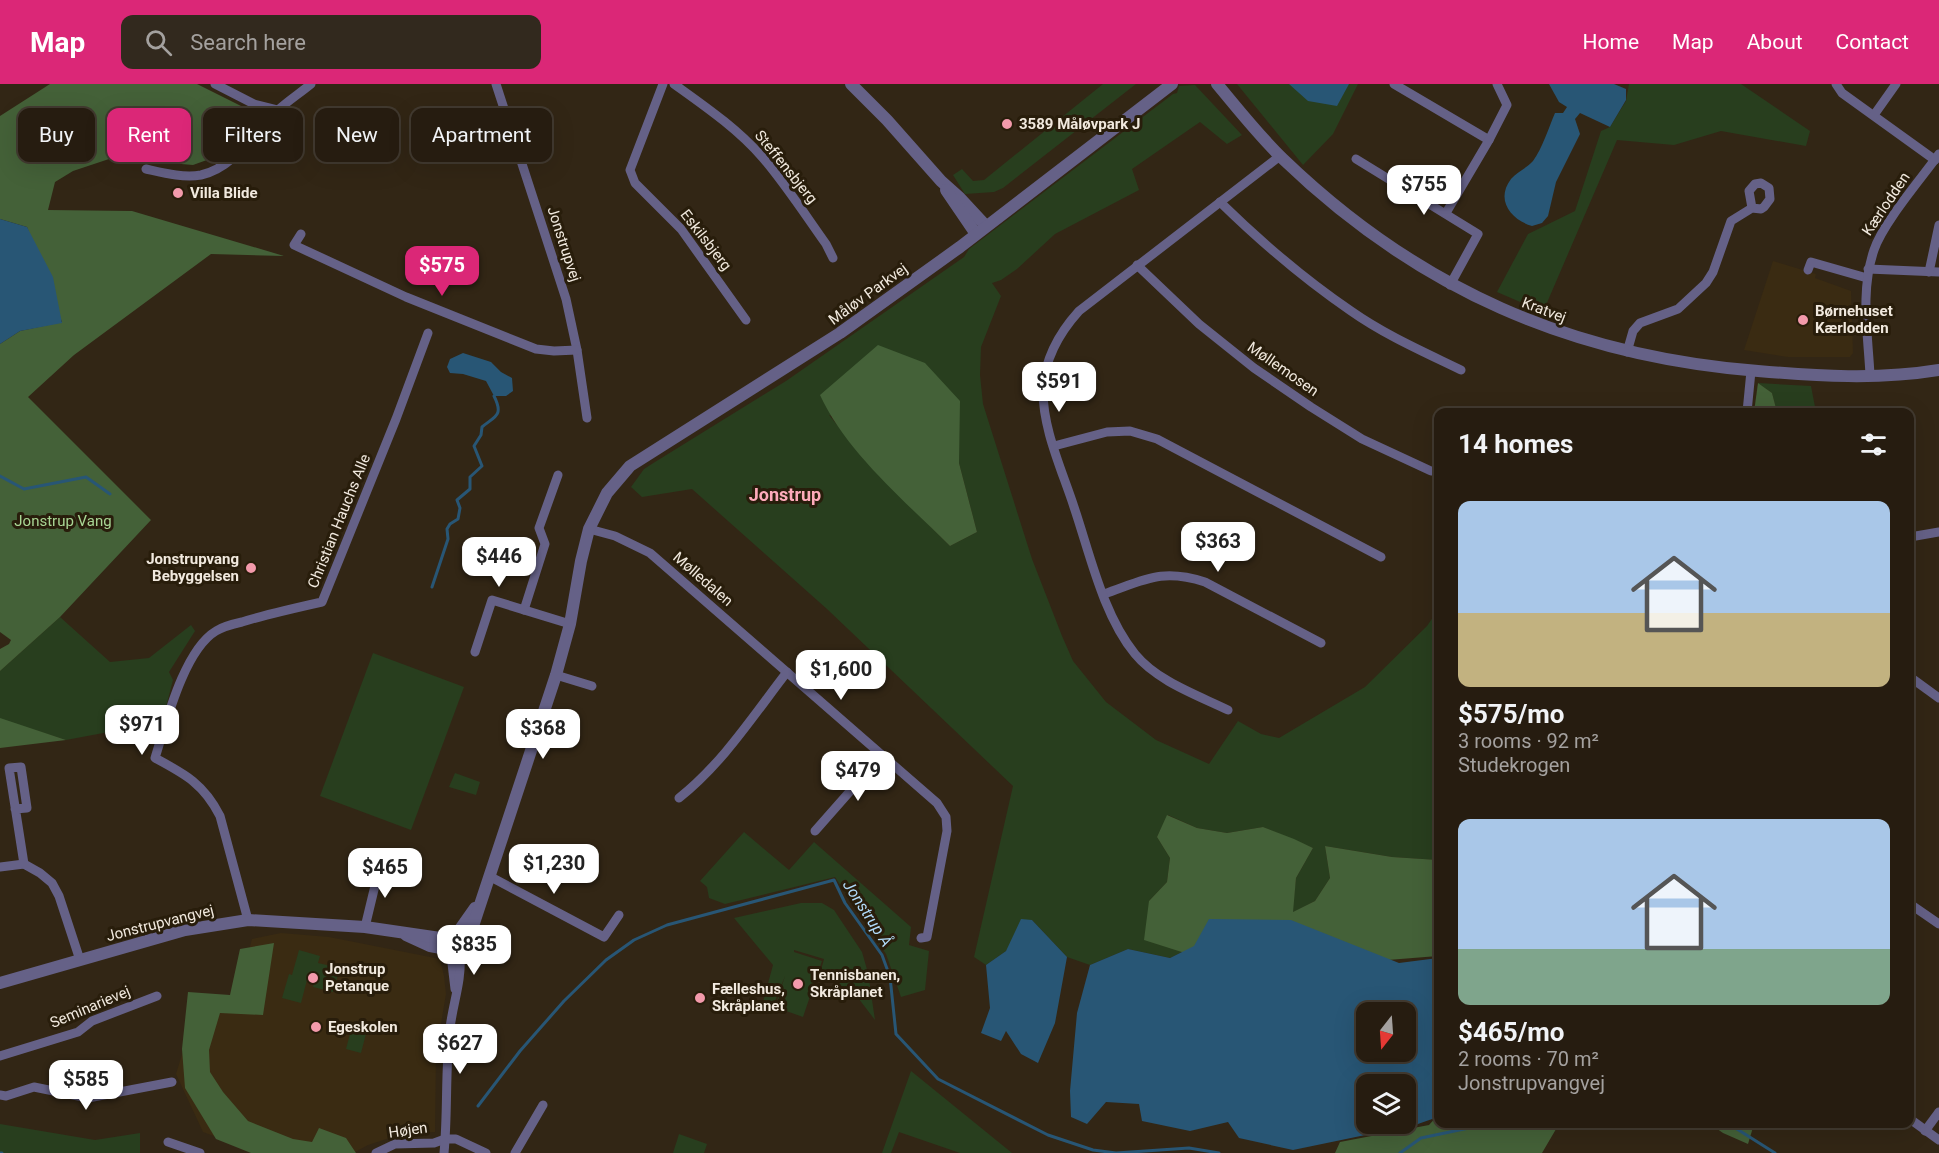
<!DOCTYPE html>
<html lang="en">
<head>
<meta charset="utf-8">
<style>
  body { margin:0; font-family:Roboto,sans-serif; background:#32291e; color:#f1f3f6; height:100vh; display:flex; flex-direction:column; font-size:22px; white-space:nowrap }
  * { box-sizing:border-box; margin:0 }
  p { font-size:20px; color:#a4a19f }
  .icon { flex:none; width:33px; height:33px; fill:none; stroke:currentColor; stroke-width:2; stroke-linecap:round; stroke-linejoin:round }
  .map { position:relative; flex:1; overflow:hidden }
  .panel { position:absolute; left:1434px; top:324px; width:480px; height:720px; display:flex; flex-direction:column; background:#261c10; border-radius:12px; box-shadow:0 6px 24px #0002,0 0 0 2px #423a30 }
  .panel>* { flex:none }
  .banner { position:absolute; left:18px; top:24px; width:570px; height:54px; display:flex; gap:12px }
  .needle { width:39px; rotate:197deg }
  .fabs { position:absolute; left:1356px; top:918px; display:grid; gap:12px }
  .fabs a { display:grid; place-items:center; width:60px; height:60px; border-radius:12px; background:#261c10; box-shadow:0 6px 24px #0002,0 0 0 2px #423a30; font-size:30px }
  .price { position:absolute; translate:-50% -51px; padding:0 14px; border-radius:12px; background:#fff; color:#222; font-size:20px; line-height:39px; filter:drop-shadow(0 2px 3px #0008) }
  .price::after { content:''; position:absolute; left:50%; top:36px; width:18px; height:14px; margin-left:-9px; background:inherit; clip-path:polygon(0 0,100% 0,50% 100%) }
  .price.on { background:#db2777; color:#fff }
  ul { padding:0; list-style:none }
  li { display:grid; align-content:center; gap:12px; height:318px; padding:0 24px }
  li span { display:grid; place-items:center; height:186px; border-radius:12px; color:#555 }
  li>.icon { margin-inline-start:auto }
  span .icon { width:108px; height:108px; fill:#fffc; stroke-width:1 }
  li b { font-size:26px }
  h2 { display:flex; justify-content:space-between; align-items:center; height:72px; padding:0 24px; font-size:26px }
  .chip { padding:0 21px; border-radius:12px; background:#261c10; box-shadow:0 6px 24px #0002,0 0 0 2px #423a30; font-size:21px; line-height:54px }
  .chip.on { background:#db2777; color:#fff }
  header { display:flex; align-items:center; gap:36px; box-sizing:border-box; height:84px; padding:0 30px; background:#db2777; color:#fff }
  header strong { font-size:28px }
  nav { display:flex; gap:33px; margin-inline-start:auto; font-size:21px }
  .search { width:420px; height:54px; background:#32291e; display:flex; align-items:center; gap:15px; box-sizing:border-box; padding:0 21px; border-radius:12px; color:#a4a19f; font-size:22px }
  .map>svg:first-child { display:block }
  .built { fill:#3a2b12 }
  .green { fill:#283e1e; fill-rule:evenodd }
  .forest { fill:#446138 }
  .water { fill:#285675; fill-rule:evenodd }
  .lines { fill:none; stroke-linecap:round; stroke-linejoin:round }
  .stream { stroke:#285675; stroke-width:3 }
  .minor { stroke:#656187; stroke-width:9 }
  .tertiary { stroke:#656187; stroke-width:12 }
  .poi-dot { fill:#f39aab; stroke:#281d0b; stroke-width:2 }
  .labels { text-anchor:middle; stroke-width:6; stroke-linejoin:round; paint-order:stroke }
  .poi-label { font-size:15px; font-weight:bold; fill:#f1e9de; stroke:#281d0b; text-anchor:start }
  .street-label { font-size:15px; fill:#f1e9de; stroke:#281d0b }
  .park-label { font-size:15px; fill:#a8d694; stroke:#281d0b }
  .water-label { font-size:16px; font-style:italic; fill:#b0daf9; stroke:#281d0b }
  .quarter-label { font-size:18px; font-weight:bold; fill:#feabbb; stroke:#281d0b }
</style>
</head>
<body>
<header>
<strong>Map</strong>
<div class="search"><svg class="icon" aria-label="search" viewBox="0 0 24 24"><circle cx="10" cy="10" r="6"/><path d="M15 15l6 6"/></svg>Search here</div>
<nav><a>Home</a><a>Map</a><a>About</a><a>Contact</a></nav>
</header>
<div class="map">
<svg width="1939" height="1069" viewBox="0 0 1939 1069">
  <rect width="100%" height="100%" fill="#322615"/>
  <g class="built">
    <path d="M1773 177 1816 190 1815 194 1851 207 1853 269 1850 273H1788L1744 266Z"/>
    <path d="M281 849 329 853 440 875 444 892 446 910 436 970 435 1048 402 1050 368 1061 353 1069H260L203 1048 176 990 200 911 236 916 252 855Z"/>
  </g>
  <g class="green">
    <path d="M1103 0H1136L1003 104 994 108 965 110 953 91 962 85 973 97 984 96Z"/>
    <path d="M1237 0H1358L1333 50 1303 81Z"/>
    <path d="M1629 0H1741L1810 47 1806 62 1721 47 1674 61 1617 56 1543 228 1497 208 1528 150 1575 127 1601 47 1610 43 1626 17Z"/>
    <path d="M1195 1 1242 51 1227 60 1200 38 1132 85 1139 106 1055 150 1017 185 1001 196 992 199 1001 212 981 263 980 291 983 320 1032 475 1062 552 1073 577 1106 618 1156 656 1209 680 1238 637 1261 650 1279 654 1365 603 1427 542 1438 526V776L1392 773 1325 762 1330 794 1315 817 1292 829 1296 794 1313 764 1263 743 1227 749 1197 744 1168 731 1157 753 1170 774 1167 798 1149 817 1182 868 1170 874 1128 865 1090 881 1067 873 1032 836 1006 867 986 881 974 873 1013 702 827 525 692 405 642 413 631 403 644 385 655 378 786 297 964 173 969 165 1173 10 1177 9 1179 2ZM829 331 959 379 977 448 950 462 873 385Z"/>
    <path d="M1758 299 1811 302 1816 328H1777L1772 309Z"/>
    <path d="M60 533 110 578 149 574 191 541 195 547 169 588 173 596 162 638 66 656 0 635V587Z"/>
    <path d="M373 569 464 603 411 746 320 712Z"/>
    <path d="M455 689 480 698 476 711 449 703Z"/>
    <path d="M744 748 789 786 814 758 911 843 909 861 929 867 925 906 901 913 886 870 835 793 725 820 709 814 707 803 700 797Z"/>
    <path d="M801 819H822L834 826 862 868 868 889 875 936 852 906 819 893 824 875 794 866V868L822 877 803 933 775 923 785 892 774 920 763 918 773 881 734 834Z"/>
    <path d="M299 866 320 872 318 879 340 884 333 908 313 903 314 898 307 896 301 919 282 914 289 890 292 891Z"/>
    <path d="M352 942 367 946 361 969 346 965Z"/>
    <path d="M911 987 1012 1069H960L899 1048 891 1069H882Z"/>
    <path d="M0 1040 95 1056 140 1049V1069H0Z"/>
    <path d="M679 1050 707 1060 704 1069H673Z"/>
  </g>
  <g class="forest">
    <path d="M50 0H197L257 30 229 68 193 81 112 74 73 87 55 98 48 126 132 127 284 172 211 170 74 271 28 313 151 436 60 533 0 587V565L9 560 11 556 0 548V260L20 247 62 238 27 143 0 135V32Z"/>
    <path d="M878 261 925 279 960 317 959 379 977 448 950 462C906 418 846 368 820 311Z"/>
    <path d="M1758 299 1772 309 1777 328H1754Z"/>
    <path d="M0 634 66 656 0 664Z"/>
    <path d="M1167 731 1197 744 1227 749 1263 743 1294 755 1313 764 1296 794 1293 828 1315 817 1330 794 1325 762 1392 773 1438 776V872L1375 877 1188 870 1144 856 1149 817 1167 798 1170 774 1157 753Z"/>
    <path d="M274 859 263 931 220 929 209 966 210 988 223 1008 248 1037 293 1055 312 1058 319 1044 346 1054 356 1069H251L216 1055 185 1004 182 965 188 908 230 911 240 865Z"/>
    <path d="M1438 1031V1040H1559L1542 1069H1335L1340 1058 1429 1041Z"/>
    <path d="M1710 1040H1754L1748 1060 1723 1049Z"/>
  </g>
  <g class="water">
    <path d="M1289 0H1349L1337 22 1308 17Z"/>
    <path d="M1549 0H1614L1626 5V16L1610 43 1580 29 1575 35 1580 50 1556 98 1548 132 1542 139 1532 142C1511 136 1495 116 1511 95 1517 88 1527 84 1533 77 1542 65 1549 43 1555 29H1563L1567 23 1559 18Z"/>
    <path d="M0 135 27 143 53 193 62 239 20 247 0 260Z"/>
    <path d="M463 269 491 278 501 288 512 294 513 307 506 312H494L486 297 463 290 450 289 447 283 450 275Z"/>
    <path d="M1021 835 1032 836 1067 873 1055 939 1038 979 1021 970 1006 947 1001 957 981 949 990 924 986 881 1006 867Z"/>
    <path d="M1209 835 1291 836 1399 879 1438 874V1026L1435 1034 1398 1047 1394 1040H1406V1000H1366V1040H1380L1375 1049 1293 1066 1239 1054 1228 1038 1190 1047 1142 1037 1139 1020 1106 1018 1087 1040 1071 1033 1070 1007 1077 929 1090 881 1128 865 1170 874 1194 862ZM1366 928H1406V968H1366Z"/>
  </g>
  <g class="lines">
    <g class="stream">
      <path d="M0 392 24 405 86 393 110 410"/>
      <path d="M432 503 448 455 447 445 450 440 458 435 460 424 457 416 470 405V393L482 382 474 362 481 351 482 343C495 332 504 332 494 312"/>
      <path d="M478 1022 520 967 564 917 606 876 634 856 667 841 834 796 845 819 882 871 890 893 896 950 938 995 1048 1051 1093 1066 1116 1069 1189 1064 1219 1069"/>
      <path d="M1729 1040 1775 1069"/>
      <path d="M0 1069H2"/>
      <path d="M1400 1069 1421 1054 1488 1040"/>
    </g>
    <g class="minor">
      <path d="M215 0 254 20 278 26"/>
      <path d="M496 0 566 215 577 266 587 334"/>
      <path d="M663 0 630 86 635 99 681 145 746 236"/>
      <path d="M674 0C706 23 738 45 763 74 786 101 806 132 826 160L833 174"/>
      <path d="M1394 0 1489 56"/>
      <path d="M1836 0 1842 9 1935 76"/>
      <path d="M1874 31 1896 0"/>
      <path d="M1356 75 1478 150 1450 201"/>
      <path d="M146 85C164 89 183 94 201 91 234 84 255 48 278 26 288 17 300 9 311 0"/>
      <path d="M1220 118C1261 158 1304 195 1351 227 1385 251 1424 268 1461 286"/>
      <path d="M1446 129 1489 56 1507 21 1497 0"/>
      <path d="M301 150 294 161 406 213 536 265 554 267 577 266"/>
      <path d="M1137 181 1199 240 1254 284 1311 323 1362 355 1431 387"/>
      <path d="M1868 185 1939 188"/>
      <path d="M1808 186 1811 178 1867 194"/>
      <path d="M1929 188 1939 141"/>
      <path d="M1627 268 1633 247 1640 239 1678 225 1706 199 1713 188 1731 137 1752 124 1761 125 1764 123 1770 115 1769 104 1761 99 1755 100 1749 107 1752 124"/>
      <path d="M1870 291C1868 250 1860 207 1874 166 1883 139 1921 95 1939 70"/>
      <path d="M1747 328 1751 287"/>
      <path d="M1054 362 1107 348 1130 347 1157 355 1381 473"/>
      <path d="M589 445 615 452 650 469 937 719 946 733 947 747 927 853 921 854"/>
      <path d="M1910 453 1939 448"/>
      <path d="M1104 510C1145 496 1161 484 1205 498L1321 559"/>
      <path d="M524 526 545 460 539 444 558 391"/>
      <path d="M475 568 492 516 570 540"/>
      <path d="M556 591 592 602"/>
      <path d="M1910 593 1939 614"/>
      <path d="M1228 626C1197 611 1157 597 1135 570 1103 531 1090 470 1074 423 1062 386 1042 344 1043 304 1045 275 1060 248 1079 227L1280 72"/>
      <path d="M679 714C723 679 753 632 787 588"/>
      <path d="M15 725 27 724 21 683 9 684 24 780"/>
      <path d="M815 747 882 671"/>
      <path d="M0 783 24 780 40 789 52 799 59 812 80 876"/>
      <path d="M489 792 604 853 619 831"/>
      <path d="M1910 820 1939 840"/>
      <path d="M248 836 220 732C204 700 185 690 155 674 166 639 184 566 216 547 224 542 233 540 242 538 268 530 295 524 322 518L396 335 428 249"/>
      <path d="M365 843 380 781"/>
      <path d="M451 871 455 905"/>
      <path d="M0 972 78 948 92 937 157 912"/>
      <path d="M0 1011 6 1012 34 1003 88 1014 172 998"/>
      <path d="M1910 1035 1939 1056"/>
      <path d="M1925 1047 1939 1028"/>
      <path d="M168 1058 200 1069"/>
      <path d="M376 1069 395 1060 434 1059 445 1055H456L486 1069"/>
      <path d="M444 1069C448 1027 445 986 450 944 453 919 462 896 460 871"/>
      <path d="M515 1069 543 1021"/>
    </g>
    <g class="tertiary">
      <path d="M851 0 887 36 941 97 960 114 986 142"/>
      <path d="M1217 0C1238 25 1259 52 1283 75 1418 205 1571 272 1758 287 1817 292 1879 296 1939 286"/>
      <path d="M946 106 976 150"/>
      <path d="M406 851 430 862 441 864 454 872 460 871 466 864 463 855 456 851 449 853 445 859 446 867"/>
      <path d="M456 851 475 824"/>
      <path d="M463 855 474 839 556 591 570 540 581 477 589 445 607 409 630 382 840 249 960 163 1172 0"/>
      <path d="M0 899 185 846 248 836 365 843 447 855"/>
    </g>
  </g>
  <g class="poi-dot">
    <circle cx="1007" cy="40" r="6"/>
    <circle cx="178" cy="109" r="6"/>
    <circle cx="1803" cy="236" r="6"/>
    <circle cx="251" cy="484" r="6"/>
    <circle cx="313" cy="894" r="6"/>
    <circle cx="798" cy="900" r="6"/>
    <circle cx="700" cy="914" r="6"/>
    <circle cx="316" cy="943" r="6"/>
  </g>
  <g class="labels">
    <g class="poi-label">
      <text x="1019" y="45">3589 Måløvpark J</text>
      <text x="190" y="114">Villa Blide</text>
      <text x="1815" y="232">Børnehuset<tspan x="1815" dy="17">Kærlodden</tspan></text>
      <text x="239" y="480" text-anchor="end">Jonstrupvang<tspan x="239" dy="17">Bebyggelsen</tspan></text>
      <text x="325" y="890">Jonstrup<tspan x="325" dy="17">Petanque</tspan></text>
      <text x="810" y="896">Tennisbanen,<tspan x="810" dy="17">Skråplanet</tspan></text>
      <text x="712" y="910">Fælleshus,<tspan x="712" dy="17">Skråplanet</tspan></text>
      <text x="328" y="948">Egeskolen</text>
    </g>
    <g class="street-label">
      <text transform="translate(786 83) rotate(51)" y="5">Steffensbjerg</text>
      <text transform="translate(1886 120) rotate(-56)" y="5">Kærlodden</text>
      <text transform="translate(706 156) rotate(52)" y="5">Eskilsbjerg</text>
      <text transform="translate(564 160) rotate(72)" y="5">Jonstrupvej</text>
      <text transform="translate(868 210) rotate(-36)" y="5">Måløv Parkvej</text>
      <text transform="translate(1544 226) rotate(21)" y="5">Kratvej</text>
      <text transform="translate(1283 285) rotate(35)" y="5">Møllemosen</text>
      <text transform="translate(339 437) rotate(-68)" y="5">Christian Hauchs Alle</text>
      <text transform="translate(703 495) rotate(41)" y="5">Mølledalen</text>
      <text transform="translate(160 839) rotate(-14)" y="5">Jonstrupvangvej</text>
      <text transform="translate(90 923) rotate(-23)" y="5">Seminarievej</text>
      <text transform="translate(408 1046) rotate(-8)" y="5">Højen</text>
    </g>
    <g class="park-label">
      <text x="63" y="442">Jonstrup Vang</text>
    </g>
    <g class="water-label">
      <text transform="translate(868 829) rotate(57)" y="6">Jonstrup Å</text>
    </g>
    <g class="quarter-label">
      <text x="785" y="417">Jonstrup</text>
    </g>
  </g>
</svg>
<div class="fabs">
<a><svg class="needle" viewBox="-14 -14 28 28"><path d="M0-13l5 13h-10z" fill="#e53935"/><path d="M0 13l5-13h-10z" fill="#a4a19f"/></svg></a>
<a><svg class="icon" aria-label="layers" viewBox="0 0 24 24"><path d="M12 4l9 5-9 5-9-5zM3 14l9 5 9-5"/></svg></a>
</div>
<b class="price" style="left:1424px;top:132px">$755</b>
<b class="price on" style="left:442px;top:213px">$575</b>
<b class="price" style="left:1059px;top:329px">$591</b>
<b class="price" style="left:1218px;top:489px">$363</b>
<b class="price" style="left:499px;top:504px">$446</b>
<b class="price" style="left:841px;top:617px">$1,600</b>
<b class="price" style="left:142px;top:672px">$971</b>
<b class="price" style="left:543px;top:676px">$368</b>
<b class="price" style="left:858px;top:718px">$479</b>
<b class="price" style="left:554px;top:811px">$1,230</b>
<b class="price" style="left:385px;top:815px">$465</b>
<b class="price" style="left:474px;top:892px">$835</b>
<b class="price" style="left:460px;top:991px">$627</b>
<b class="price" style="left:86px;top:1027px">$585</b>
<div class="banner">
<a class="chip">Buy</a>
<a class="chip on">Rent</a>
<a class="chip">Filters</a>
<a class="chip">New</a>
<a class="chip">Apartment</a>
</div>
<section class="panel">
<h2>14 homes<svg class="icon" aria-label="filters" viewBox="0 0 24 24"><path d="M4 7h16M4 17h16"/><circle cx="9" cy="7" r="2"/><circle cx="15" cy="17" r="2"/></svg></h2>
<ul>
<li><span style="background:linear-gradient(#a9c7e8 60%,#c2b280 0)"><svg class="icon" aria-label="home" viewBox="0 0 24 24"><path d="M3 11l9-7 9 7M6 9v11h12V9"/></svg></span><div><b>$575/mo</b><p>3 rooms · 92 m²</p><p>Studekrogen</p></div></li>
<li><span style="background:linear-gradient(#a9c7e8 70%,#7fa58c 0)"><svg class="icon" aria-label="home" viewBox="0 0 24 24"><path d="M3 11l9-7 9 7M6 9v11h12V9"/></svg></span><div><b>$465/mo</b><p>2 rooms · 70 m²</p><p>Jonstrupvangvej</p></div></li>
</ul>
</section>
</div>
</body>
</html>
